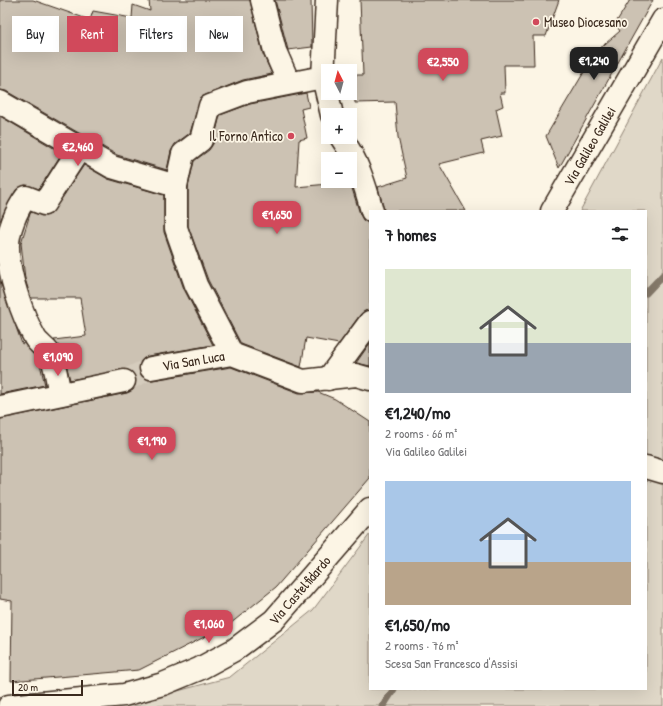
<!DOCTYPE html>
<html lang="en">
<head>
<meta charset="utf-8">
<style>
  body { margin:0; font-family:"Patrick Hand",sans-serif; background:#f6f6f6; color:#202124; height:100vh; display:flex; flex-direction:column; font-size:15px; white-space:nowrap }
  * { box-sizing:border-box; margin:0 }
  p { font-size:13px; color:#757577 }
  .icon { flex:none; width:22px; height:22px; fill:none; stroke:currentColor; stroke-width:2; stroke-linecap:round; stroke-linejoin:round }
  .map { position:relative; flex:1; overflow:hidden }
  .panel { position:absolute; left:369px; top:210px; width:278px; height:480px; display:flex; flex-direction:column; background:#fff; border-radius:0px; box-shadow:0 4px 16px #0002 }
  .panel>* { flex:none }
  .top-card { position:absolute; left:12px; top:16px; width:297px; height:36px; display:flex; gap:8px }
  .needle { width:26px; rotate:354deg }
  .fabs { position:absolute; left:321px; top:64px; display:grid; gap:8px }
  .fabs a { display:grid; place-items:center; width:36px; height:36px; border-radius:0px; background:#fff; box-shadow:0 4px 16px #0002; font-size:20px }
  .scale { position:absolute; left:12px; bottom:10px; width:71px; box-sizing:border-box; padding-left:4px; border:2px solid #3b2a1e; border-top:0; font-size:11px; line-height:14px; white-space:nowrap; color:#3b2a1e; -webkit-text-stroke:3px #fcf5e5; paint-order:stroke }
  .price { position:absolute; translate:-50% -34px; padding:0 9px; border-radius:8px; background:#d1495b; color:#fff; font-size:13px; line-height:26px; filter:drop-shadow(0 1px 2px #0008) }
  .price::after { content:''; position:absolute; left:50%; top:24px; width:12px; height:9px; margin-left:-6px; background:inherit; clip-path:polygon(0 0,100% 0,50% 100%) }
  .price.current { background:#222; color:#fff }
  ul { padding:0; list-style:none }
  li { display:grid; align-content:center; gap:8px; height:212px; padding:0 16px }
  li span { display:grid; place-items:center; height:124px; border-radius:0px; color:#555 }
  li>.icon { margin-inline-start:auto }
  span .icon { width:72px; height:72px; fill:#fffc; stroke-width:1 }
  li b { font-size:17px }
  h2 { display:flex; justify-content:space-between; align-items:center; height:48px; padding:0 16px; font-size:17px }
  .pill { padding:0 14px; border-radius:0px; background:#fff; box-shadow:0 4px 16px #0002; font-size:14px; line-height:36px }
  .pill.current { background:#d1495b; color:#fff }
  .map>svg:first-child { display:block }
  .green { fill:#e0d8c8; stroke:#8e8173 }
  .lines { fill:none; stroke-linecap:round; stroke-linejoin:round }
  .stream { stroke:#85796b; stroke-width:7 }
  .building { fill:#ccc2b3; stroke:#3b2a1e }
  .street-tunnel { stroke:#d5ccbd; stroke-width:22; stroke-dasharray:22 11; stroke-linecap:butt }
  .street-casing { stroke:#3b2a1e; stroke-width:25 }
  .secondary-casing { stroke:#3b2a1e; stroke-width:25 }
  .street { stroke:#fcf5e5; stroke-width:22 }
  .secondary { stroke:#fcf5e5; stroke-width:22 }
  .poi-dot { fill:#d1495b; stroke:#fcf5e5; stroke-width:1.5 }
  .labels { text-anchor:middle; stroke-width:3.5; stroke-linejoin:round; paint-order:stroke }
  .poi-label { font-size:14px; fill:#3b2a1e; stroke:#fcf5e5; text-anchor:start }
  .street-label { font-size:14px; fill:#3b2a1e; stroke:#fcf5e5 }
</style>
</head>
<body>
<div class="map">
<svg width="663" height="706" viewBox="0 0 663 706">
  <rect width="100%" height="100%" fill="#fcf5e5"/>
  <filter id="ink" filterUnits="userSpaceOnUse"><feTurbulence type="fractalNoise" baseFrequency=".025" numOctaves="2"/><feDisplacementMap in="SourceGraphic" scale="8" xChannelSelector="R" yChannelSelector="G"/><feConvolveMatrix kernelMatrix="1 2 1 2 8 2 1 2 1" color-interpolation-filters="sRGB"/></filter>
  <g filter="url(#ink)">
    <path class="green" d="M663 57V706H82L129 704 230 677 313 610 370 534V689H646V211H580Z"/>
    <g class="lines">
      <g class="stream">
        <path d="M646 293 663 275"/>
        <path d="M383 706 394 689"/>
      </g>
    </g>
    <g class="building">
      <path d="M0 0H33L90 20 93 11 132 18 133 5 150 11 149 0H250L263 54 272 74 243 80 201 97 190 133 175 144 171 151 167 170 117 155 6 91 0 90Z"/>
      <path d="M275 0H311L312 47 288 50Z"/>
      <path d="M360 0H559L546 36H533L534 65H504L505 93H500L503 106 496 109 502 136 481 141 484 153 439 164 466 211H384L378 187 407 178 398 137 395 102 355 103 354 75H363Z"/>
      <path d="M630 0H653L559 168 546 136 584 72 576 69 620 31 615 24Z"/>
      <path d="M306 93 309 107 301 109 307 138 299 140 296 187 350 182 360 214 363 220 368 223 370 233V310L365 311 360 315 339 344 306 338 301 367 241 344 208 280 188 226V187L194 161 209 150 213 144 220 115 250 104Z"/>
      <path d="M0 116 62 153 39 189 25 185 16 190 0 221Z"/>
      <path d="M84 165 108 179 164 195V232L184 289 213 345 148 356 143 359 139 364V370L142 376 147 380H153L231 367 299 393 318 392 335 399 370 422V478L276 587 230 624 139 670 11 681 12 601 0 599V419L127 393 133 390 136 385V379L134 373 128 369 70 380 64 356 54 340 86 336 80 298H31L25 279 21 243 30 214 31 212 45 216 51 214Z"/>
      <path d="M0 281 22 344 24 343 39 360 45 385 0 394Z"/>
      <path d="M370 343V366L356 363Z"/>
    </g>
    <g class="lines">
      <path class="street-tunnel" d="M124 381 151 368"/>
      <g class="street-casing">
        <g id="street">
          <path d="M262 0 275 51 289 83"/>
          <path d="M323 77 332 115"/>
          <path d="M0 102 112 167 176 186"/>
          <path d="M341 137C357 160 365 184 372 211"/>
          <path d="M232 354 196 285 176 228V186L183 154 201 140 210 106 247 92 323 77 327 0"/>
          <path id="s1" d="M151 368 232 354 303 381 356 375 370 379"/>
          <path d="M328 379 370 322"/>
          <path d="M60 394C57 382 56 367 51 356 48 349 39 345 35 338 22 315 8 274 8 248 7 232 17 209 26 197L44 204 80 148"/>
          <path d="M0 407 124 381"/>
        </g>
      </g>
      <g class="secondary-casing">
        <g id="secondary">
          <path id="s2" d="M552 211 663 20"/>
          <path d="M646 467 663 472"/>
          <path id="s3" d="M9 706 124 695 163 684 199 669 234 650 274 620 370 509"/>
        </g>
      </g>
      <use href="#street" class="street"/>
      <use href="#secondary" class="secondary"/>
    </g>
  </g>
  <g class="poi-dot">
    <circle cx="536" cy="22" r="4"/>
    <circle cx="291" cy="136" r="4"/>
  </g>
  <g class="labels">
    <g class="poi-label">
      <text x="544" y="27">Museo Diocesano</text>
      <text x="283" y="141" text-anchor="end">Il Forno Antico</text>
    </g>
    <g class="street-label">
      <text dy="5" stroke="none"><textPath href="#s2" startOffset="75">Via Galileo Galilei</textPath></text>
      <text dy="5" stroke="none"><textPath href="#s1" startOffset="43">Via San Luca</textPath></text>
      <text dy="5" stroke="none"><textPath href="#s3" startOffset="324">Via Castelfidardo</textPath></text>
    </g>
  </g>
</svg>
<div class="fabs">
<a><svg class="needle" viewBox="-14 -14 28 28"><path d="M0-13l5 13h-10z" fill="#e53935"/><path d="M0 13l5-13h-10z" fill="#757577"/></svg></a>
<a>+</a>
<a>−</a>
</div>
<div class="scale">20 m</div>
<b class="price current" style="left:594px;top:81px">€1,240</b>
<b class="price" style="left:443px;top:82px">€2,550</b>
<b class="price" style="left:78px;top:167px">€2,460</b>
<b class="price" style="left:277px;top:235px">€1,650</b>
<b class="price" style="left:58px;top:377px">€1,090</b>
<b class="price" style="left:152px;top:461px">€1,190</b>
<b class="price" style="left:209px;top:644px">€1,060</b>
<div class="top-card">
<a class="pill">Buy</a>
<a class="pill current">Rent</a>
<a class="pill">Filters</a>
<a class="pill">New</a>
</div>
<section class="panel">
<h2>7 homes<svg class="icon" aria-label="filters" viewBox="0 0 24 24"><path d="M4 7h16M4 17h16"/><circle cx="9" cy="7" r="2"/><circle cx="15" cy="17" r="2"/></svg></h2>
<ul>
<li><span style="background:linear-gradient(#dfe7d0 60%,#9aa5b1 0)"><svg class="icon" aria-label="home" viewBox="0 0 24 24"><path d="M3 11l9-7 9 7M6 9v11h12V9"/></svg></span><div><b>€1,240/mo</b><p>2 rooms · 66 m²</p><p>Via Galileo Galilei</p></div></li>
<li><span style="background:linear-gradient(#a9c7e8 65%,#b9a48a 0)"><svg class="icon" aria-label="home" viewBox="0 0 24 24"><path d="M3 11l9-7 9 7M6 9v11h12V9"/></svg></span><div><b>€1,650/mo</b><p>2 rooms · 76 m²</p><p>Scesa San Francesco d'Assisi</p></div></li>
</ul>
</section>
</div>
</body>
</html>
